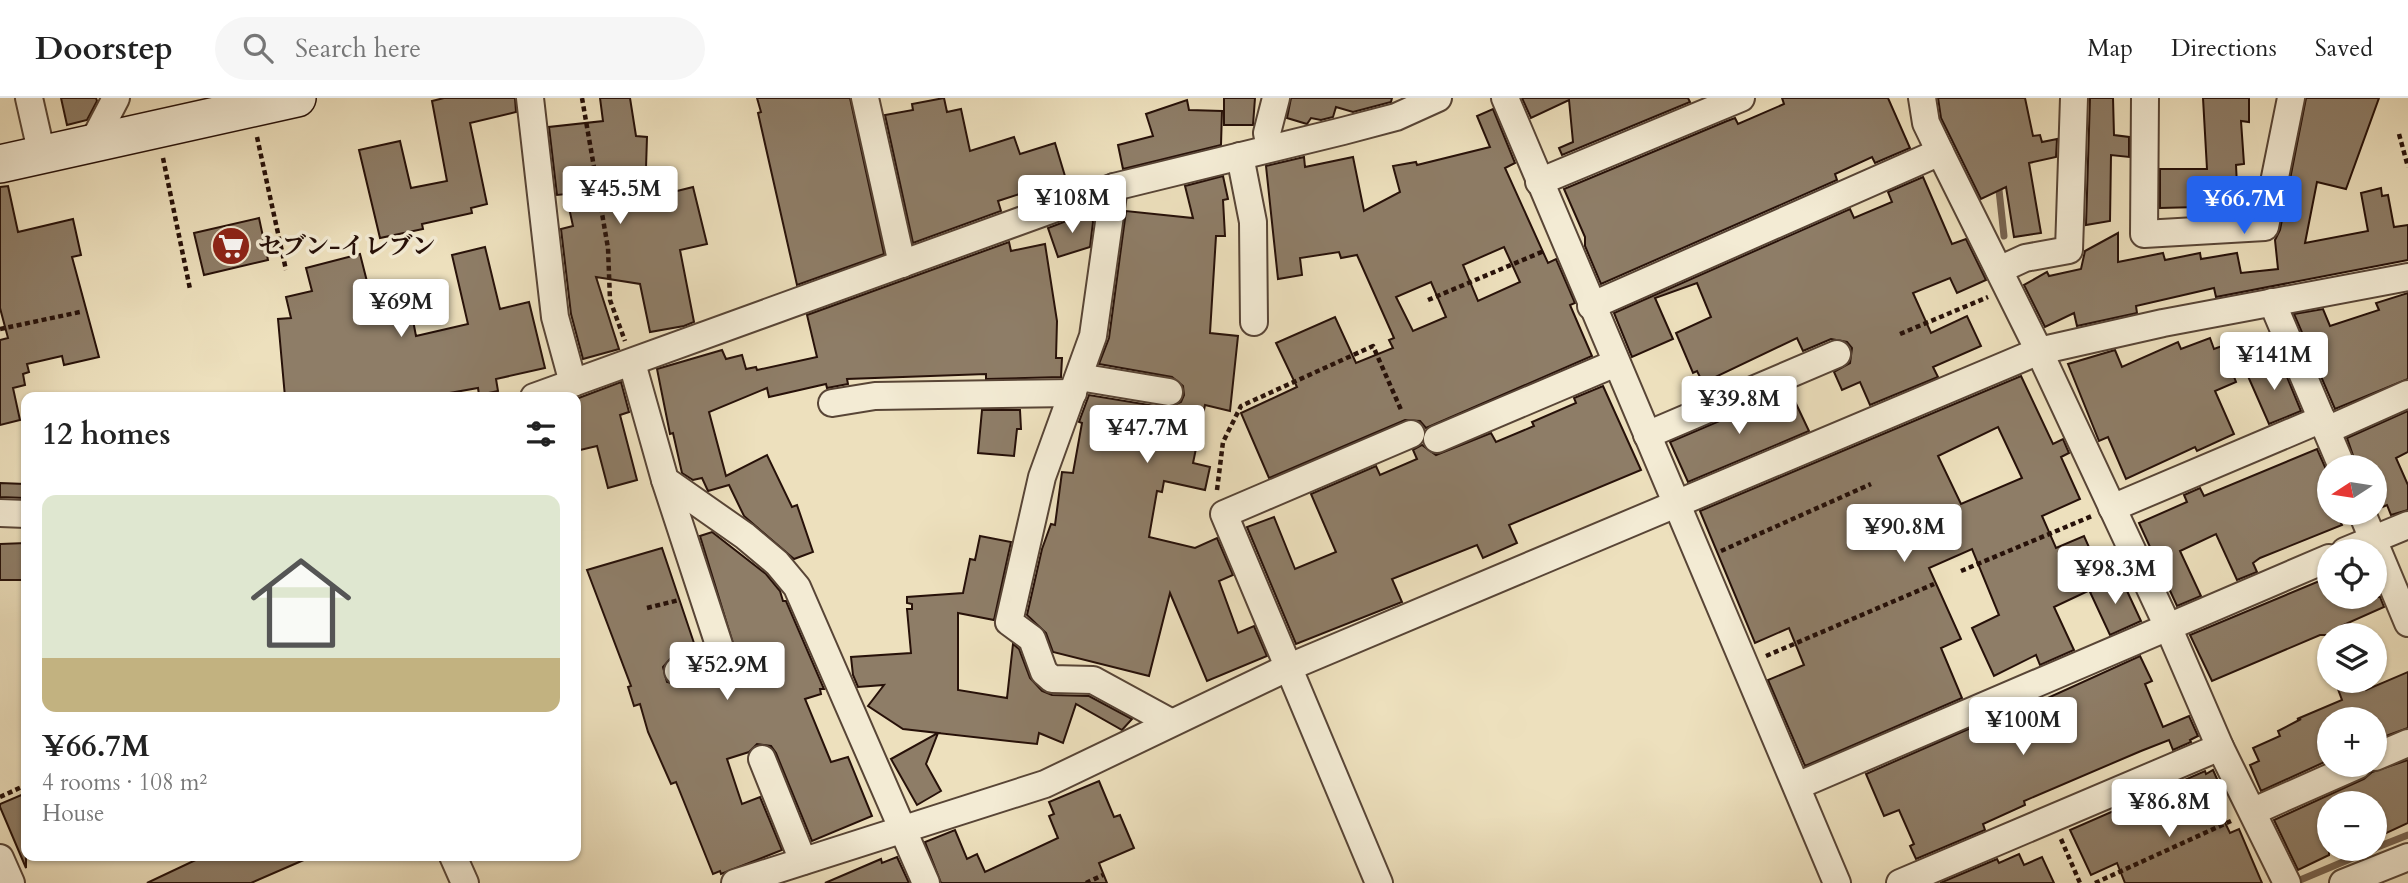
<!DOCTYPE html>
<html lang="en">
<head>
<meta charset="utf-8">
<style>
  body { margin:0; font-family:Cardo,"Noto Serif JP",serif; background:#f6f6f6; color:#222; height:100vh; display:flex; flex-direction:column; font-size:26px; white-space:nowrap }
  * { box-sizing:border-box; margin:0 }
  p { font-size:23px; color:#767676 }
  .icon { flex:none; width:38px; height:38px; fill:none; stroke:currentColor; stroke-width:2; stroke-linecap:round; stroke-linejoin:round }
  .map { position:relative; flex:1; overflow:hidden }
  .drawer { position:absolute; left:21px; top:294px; width:560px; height:469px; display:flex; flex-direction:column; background:#fff; border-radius:14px; box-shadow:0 2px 5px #0004 }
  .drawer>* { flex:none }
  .needle { width:46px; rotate:258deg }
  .fabs { position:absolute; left:2317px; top:357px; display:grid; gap:14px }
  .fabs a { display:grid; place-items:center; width:70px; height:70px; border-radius:50%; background:#fff; box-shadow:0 2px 5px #0004; font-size:35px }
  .price { position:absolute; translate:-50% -60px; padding:0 16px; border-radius:7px; background:#fff; color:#222; font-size:23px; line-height:46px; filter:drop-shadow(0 2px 4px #0008) }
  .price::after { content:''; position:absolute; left:50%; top:42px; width:21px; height:16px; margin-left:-10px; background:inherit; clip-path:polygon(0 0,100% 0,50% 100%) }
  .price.active { background:#2563eb; color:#fff }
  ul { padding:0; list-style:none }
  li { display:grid; align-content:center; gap:14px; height:371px; padding:0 21px }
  li span { display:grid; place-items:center; height:217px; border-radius:14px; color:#555 }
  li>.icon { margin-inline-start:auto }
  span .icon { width:126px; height:126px; fill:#fffc; stroke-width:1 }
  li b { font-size:30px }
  h2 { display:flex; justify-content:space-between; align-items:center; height:84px; padding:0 21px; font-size:30px }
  header { display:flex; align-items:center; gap:42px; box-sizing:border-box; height:98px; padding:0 35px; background:#fff; border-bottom:2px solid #e0e0e0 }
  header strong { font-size:33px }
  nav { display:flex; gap:38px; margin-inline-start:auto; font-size:24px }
  .search { width:490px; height:63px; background:#f6f6f6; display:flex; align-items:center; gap:18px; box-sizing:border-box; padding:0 24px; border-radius:38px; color:#767676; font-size:26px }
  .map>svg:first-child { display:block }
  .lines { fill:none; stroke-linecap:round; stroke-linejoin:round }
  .stream { stroke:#766350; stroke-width:7 }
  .building { fill:#8e7d67; stroke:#271109; stroke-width:2; fill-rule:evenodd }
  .street-casing { stroke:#584536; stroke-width:30 }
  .secondary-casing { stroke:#271109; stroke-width:40 }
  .path { stroke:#271109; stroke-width:4.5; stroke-dasharray:5 3.5; stroke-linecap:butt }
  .street { stroke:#f3ebd4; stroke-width:26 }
  .secondary { stroke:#f3ebd4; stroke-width:37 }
  .labels { text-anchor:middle; stroke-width:7; stroke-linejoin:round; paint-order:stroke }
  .poi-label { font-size:24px; font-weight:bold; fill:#271109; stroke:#f3ebd4; text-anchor:start }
</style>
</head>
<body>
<header>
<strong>Doorstep</strong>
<div class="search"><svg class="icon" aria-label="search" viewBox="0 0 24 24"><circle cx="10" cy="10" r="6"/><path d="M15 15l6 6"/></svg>Search here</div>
<nav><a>Map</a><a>Directions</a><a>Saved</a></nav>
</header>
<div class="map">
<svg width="2408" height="785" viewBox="0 0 2408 785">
  <rect width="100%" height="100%" fill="#ede0bd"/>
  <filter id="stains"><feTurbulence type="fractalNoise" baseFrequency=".00286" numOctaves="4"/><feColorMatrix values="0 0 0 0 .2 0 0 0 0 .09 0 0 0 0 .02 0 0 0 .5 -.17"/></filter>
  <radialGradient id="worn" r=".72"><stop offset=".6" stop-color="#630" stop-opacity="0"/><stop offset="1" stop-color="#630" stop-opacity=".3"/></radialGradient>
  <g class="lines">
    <g class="stream">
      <path d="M1998 83 2004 138"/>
      <path d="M2375 750 2408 737"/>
      <path d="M2293 785 2374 751"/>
    </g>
  </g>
  <g class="building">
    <path d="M61 0H96L97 3 87 22 67 27Z"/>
    <path d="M444 0H515L516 14 470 25 487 106 471 110 472 115 422 126 423 131 380 140 359 52 400 43 411 90 447 83 432 3Z"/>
    <path d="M600 0H630L636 38 647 39 645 101 693 89 707 146 680 152 694 224 684 228 650 234 640 186 596 179 619 251 583 261 571 216 561 131 573 128 566 96 557 97 549 29 603 23Z"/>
    <path d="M757 0H850L884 156 797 187 758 15 761 14Z"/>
    <path d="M944 0 947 14 961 11 970 53 1014 39 1020 56 1055 45 1068 88 1037 96 1035 91 998 103 1001 113 913 145 885 17 913 12 912 6Z"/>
    <path d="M1224 0H1255L1253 27H1224Z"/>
    <path d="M1291 0H1392L1391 4 1353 14 1336 9 1333 19 1321 22 1311 20 1307 26 1287 20Z"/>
    <path d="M1522 0H1688L1690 4 1562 57 1559 50 1573 44 1569 2 1531 20Z"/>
    <path d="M1782 0H1888L1910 50 1875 65 1872 59 1835 76 1837 82 1601 186 1585 148V139L1564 91 1727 23 1735 20 1738 26 1784 6Z"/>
    <path d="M1938 0H2025L2033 38 2040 37 2042 44 2057 41 2056 59 2029 65 2041 135 2014 139 2006 89 1981 101 1941 20Z"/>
    <path d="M2090 0H2113L2114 37 2129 39V59L2111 57 2110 123 2086 127Z"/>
    <path d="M2203 0H2249V24L2241 23 2244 66 2236 67 2238 108 2160 110V71H2207Z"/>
    <path d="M2306 0H2379L2346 91 2317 84 2305 145 2368 133 2361 95 2381 90 2382 98 2388 97 2394 129 2408 127V162L2216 199 2214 190 2136 208 2137 215 2077 228 2074 215 2045 229 2024 187 2047 174 2049 178 2081 171 2085 153 2118 135V164L2163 155 2165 162 2200 155 2201 161 2237 155 2241 175 2278 171 2275 142 2280 132Z"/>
    <path d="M1187 2 1189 12 1222 13 1221 47 1123 71 1118 47 1153 38 1146 16Z"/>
    <path d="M1493 11 1515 65 1505 70 1548 165 1556 161 1575 205 1570 207 1592 258 1426 330 1420 323 1405 322 1269 380 1241 315 1297 289 1276 245 1335 219 1356 265 1393 250 1389 242 1394 240 1357 157 1341 160 1339 154 1300 160 1302 177 1278 181 1266 68 1304 59 1305 69 1353 59 1364 113 1400 94 1393 68 1416 64 1417 67 1490 49 1477 18ZM1504 149 1520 184 1478 203 1463 167ZM1431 184 1446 219 1413 233 1396 199Z"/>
    <path d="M1223 78 1228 101 1223 102 1225 138H1216L1210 235 1238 238 1230 313 1205 307 1193 365 1210 369 1205 392 1164 383 1162 394 1157 393 1149 439 1195 450 1217 440 1233 477 1219 483 1238 535 1254 528 1267 558 1207 583 1170 495 1149 578 1053 554 1046 535 1027 517 1042 451 1051 426 1055 427 1062 374 1073 375 1082 325 1079 324 1089 297 1167 310 1181 304 1184 297 1183 288 1172 279 1099 266 1109 240 1126 113 1193 120 1185 88Z"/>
    <path d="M1923 79 1952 146 1966 141 1986 182 1957 195 1950 180 1913 195 1931 235 1967 218 1981 248 1933 269 1938 279 1870 307 1860 284 1842 292 1834 274 1850 265 1852 250 1847 244 1831 241 1803 253 1797 240 1703 285 1697 273 1693 275 1676 235 1711 219 1697 185 1655 200 1673 241 1632 259 1614 215 1850 111 1854 120 1892 104 1888 94Z"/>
    <path d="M8 88 18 134 73 121 81 157 72 159 99 259 64 267 62 258 27 266 29 274 23 276 25 287 13 290 20 322 0 327V242L8 240 0 210V89Z"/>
    <path d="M1090 114 1093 124 1090 149 1058 159 1048 130Z"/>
    <path d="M259 120 268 162 204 177 194 135Z"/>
    <path d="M1009 144 1011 153 1045 146 1057 223 1056 260H1062L1061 279 986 281V276L847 281 848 286 827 290 826 286 769 299 767 290 709 314 726 378 767 357 792 409 797 407 813 454 794 461 744 418 729 387 708 393 702 380 693 382 682 375 673 335 670 336 657 271 722 252 726 261 742 257 746 271 756 269 757 272 817 259 807 217Z"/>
    <path d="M485 149 500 211 529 204 545 270 496 281 498 293 479 297 478 290 427 299H285L278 221 291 220 286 199 312 193 306 170 360 156 375 215 410 207 416 238 468 226 452 157Z"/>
    <path d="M2408 195V281L2335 311 2294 216 2323 211 2330 228 2379 212 2376 205Z"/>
    <path d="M2210 240 2214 251 2222 248 2236 284 2215 293 2234 336 2197 353 2195 349 2126 381 2108 339 2099 343 2068 266 2115 252 2122 269 2178 244 2181 251Z"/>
    <path d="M2280 262 2301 313 2269 326 2247 276Z"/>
    <path d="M2021 278 2053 346 2063 341 2069 355 2061 359 2080 401 2042 418 2056 450 2084 438 2105 485 2054 509 2074 552 2040 567 2036 557 1994 578 1972 530 1999 517 1972 451 1929 470 1961 541 1941 550 1962 600 1805 668 1768 582 1804 567 1789 530 1755 545 1700 413ZM1998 329 2022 380 1961 406 1938 358Z"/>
    <path d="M621 284 629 314 620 317 637 382 608 390 597 348 576 353V301Z"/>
    <path d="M1603 288 1641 372 1509 427 1517 445 1483 460 1477 447 1392 481 1402 504 1296 546 1247 429 1274 419 1295 471 1336 454 1311 396 1376 368 1380 377 1417 361 1413 352 1422 347 1436 357 1491 335 1496 344 1534 328 1532 324 1576 305 1574 300Z"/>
    <path d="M1790 293 1809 333 1688 384 1670 344Z"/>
    <path d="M982 312H1020L1021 331H1017L1014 358 978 355Z"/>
    <path d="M2408 313V354L2396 360 2408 387V412L2391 417 2387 407 2378 411 2375 406V369H2357L2347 340Z"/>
    <path d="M2317 351 2329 378V415H2336L2342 427 2260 460 2253 465 2257 474 2237 482 2216 436 2180 453 2201 498 2177 508 2139 425 2187 404 2184 397 2200 390 2204 398Z"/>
    <path d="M0 385 25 386V400L0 399Z"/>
    <path d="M712 434 766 476 780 493 783 503H786L824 591H820L821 596 805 601 831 664 848 659 872 718 812 743 776 655 771 648 757 646 749 654 727 661 742 706 760 699 782 752 721 776 720 773 713 776 676 684 671 686 648 634 640 606 634 608 628 589 631 588 587 472 662 450 696 551 673 558 663 569 667 584 683 588 728 574 738 562 700 438Z"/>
    <path d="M980 438 1011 444 994 522 958 515V592L1007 600 1013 546 1019 551 1030 580 1042 593 1052 597 1089 598 1132 621 1122 632 1076 606 1063 645 1039 635 1037 646 938 635 926 666 941 693 917 707 891 661 938 635 903 631 868 608 884 587 858 589 853 577 851 559 911 555 907 511H912V506L907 505V499L963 495 970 461 975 462Z"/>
    <path d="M26 445V482H0V446Z"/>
    <path d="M2329 479V499H2380L2384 509 2341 528 2344 537H2320L2212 583 2190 537Z"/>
    <path d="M2121 480 2141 523 2110 537 2090 494Z"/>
    <path d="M2140 558 2152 583 2145 586 2163 629 2189 618 2198 638 2190 642 2191 644 2173 652 2169 642 2141 653 2024 703 2025 707 1983 726 1985 732 1916 761 1910 748 1914 746 1899 712 1884 718 1866 676 1973 629H1984Z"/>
    <path d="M2408 574V630L2375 642V621H2329V662L2261 693 2250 667 2259 663 2253 650 2280 638 2278 633 2301 621H2297L2342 602 2335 583H2362L2366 592Z"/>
    <path d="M2408 662V725L2380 738 2375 726V705H2329V757L2298 772 2274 722 2364 681 2372 674Z"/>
    <path d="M2213 672 2222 692 2212 698 2230 735 2239 731 2262 785H2125L2117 765 2091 777 2070 732 2205 673 2206 676Z"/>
    <path d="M1099 683 1114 719 1120 717 1134 750 1099 765 1107 785H941L925 744 955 732 967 761 977 756 985 774 1058 740 1049 718 1054 716 1049 704Z"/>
    <path d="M26 695V770L0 709V706Z"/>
    <path d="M2019 756 2024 767 2042 759 2054 785H1940L1997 761 1999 765Z"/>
    <path d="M204 758H313L251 785H147Z"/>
    <path d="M897 759 909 785H825L881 761 882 765Z"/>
  </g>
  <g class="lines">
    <g class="street-casing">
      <g id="street">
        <path d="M29 0 42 57"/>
        <path d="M530 0 555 219 573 285"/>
        <path d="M865 0 902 166"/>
        <path d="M1505 0 1837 785"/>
        <path d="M1922 0 1926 25 1940 54"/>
        <path d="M2145 0 2144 136 2265 129 2291 0"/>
        <path d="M92 46 116 0"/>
        <path d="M1270 50 1267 35 1276 0"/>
        <path d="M1240 58 1253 124 1254 224"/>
        <path d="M1539 84 1741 0"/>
        <path d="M1114 89 1093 238 1042 379 1009 524 1032 541 1044 574 1052 581 1093 582 1170 624"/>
        <path d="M1999 172 2025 160 2069 152 2074 0"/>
        <path d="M2272 204 2342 369"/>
        <path d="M1591 208 1940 54 2039 253 2169 531 2220 649 2287 785"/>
        <path d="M632 265 665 382 745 438 777 465 797 489 926 785"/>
        <path d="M1079 279 1169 294"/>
        <path d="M534 299 1114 89 1343 33 1396 19 1438 0"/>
        <path d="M832 305 875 298 1073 295"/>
        <path d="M2327 332 2408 296"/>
        <path d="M1647 337 1837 256"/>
        <path d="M1437 341 1616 265"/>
        <path d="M665 382 723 559 678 573"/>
        <path d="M2112 410 2322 321"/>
        <path d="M0 415 26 416"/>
        <path d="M2362 415 2408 525"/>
        <path d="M2345 453 2408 427"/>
        <path d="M2375 659 2408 645"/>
        <path d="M762 661 803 763"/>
        <path d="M1797 688 2329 460"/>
        <path d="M2254 713 2358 667"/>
        <path d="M453 758 465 785"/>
        <path d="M0 760 11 785"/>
        <path d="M735 785 1045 686 1287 570 2039 253 2163 225 2408 179"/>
        <path d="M1379 785 1224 416 1411 336"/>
        <path d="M1900 785 2220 649"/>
        <path d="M2343 785 2408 759"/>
      </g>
    </g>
    <g class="secondary-casing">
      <path id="secondary" d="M0 66 297 0"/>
    </g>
    <g class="path">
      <path d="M582 0 608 150 610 202 625 243"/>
      <path d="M2399 36 2408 69"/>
      <path d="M257 39 286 172"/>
      <path d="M163 60 190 191"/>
      <path d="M1428 202 1544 153"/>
      <path d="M0 231 80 214"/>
      <path d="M1900 236 1988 199"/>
      <path d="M1217 392 1223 344 1241 308 1373 248 1402 314"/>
      <path d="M1721 453 1871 386"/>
      <path d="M1961 473 2092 418"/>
      <path d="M647 510 679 502"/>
      <path d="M1766 558 1934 486"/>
      <path d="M0 699 26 687"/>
      <path d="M2061 741 2080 785"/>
      <path d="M1086 785 1103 777"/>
      <path d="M2095 785 2231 723"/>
    </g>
    <use href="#street" class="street"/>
    <use href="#secondary" class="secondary"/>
  </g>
  <defs>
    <g id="supermarket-disc" transform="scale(2.0125)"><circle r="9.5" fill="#8f2418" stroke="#f3ebd4"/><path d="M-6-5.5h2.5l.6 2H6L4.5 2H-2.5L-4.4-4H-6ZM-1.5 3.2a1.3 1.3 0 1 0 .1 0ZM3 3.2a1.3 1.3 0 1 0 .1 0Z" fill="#fff"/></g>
  </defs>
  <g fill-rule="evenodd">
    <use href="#supermarket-disc" x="231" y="148"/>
  </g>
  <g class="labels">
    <g class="poi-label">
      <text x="258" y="156">セブン-イレブン</text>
    </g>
  </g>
  <rect width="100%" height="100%" filter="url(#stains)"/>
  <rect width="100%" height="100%" fill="url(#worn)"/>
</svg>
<div class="fabs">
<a><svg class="needle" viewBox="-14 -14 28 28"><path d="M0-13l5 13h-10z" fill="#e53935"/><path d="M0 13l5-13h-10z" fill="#767676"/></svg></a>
<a><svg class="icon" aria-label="locate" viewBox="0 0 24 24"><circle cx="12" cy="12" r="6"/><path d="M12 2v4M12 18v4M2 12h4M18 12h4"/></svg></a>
<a><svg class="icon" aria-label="layers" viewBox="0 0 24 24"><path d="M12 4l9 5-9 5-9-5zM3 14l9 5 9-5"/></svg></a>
<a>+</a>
<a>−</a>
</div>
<b class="price" style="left:620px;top:128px">¥45.5M</b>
<b class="price" style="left:1072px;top:137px">¥108M</b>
<b class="price active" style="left:2244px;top:138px">¥66.7M</b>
<b class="price" style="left:401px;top:241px">¥69M</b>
<b class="price" style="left:2274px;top:294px">¥141M</b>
<b class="price" style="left:1739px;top:338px">¥39.8M</b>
<b class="price" style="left:1147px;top:367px">¥47.7M</b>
<b class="price" style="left:1904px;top:466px">¥90.8M</b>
<b class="price" style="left:2115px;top:508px">¥98.3M</b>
<b class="price" style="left:727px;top:604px">¥52.9M</b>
<b class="price" style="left:2023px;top:659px">¥100M</b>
<b class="price" style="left:2169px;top:741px">¥86.8M</b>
<section class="drawer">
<h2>12 homes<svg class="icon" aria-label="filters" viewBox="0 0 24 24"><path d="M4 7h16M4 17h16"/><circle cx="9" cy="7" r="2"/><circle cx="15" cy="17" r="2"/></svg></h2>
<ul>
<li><span style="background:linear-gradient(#dfe7d0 75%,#c2b280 0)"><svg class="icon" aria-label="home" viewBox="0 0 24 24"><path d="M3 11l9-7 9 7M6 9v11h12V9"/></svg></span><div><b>¥66.7M</b><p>4 rooms · 108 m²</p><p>House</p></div></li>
</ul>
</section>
</div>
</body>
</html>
